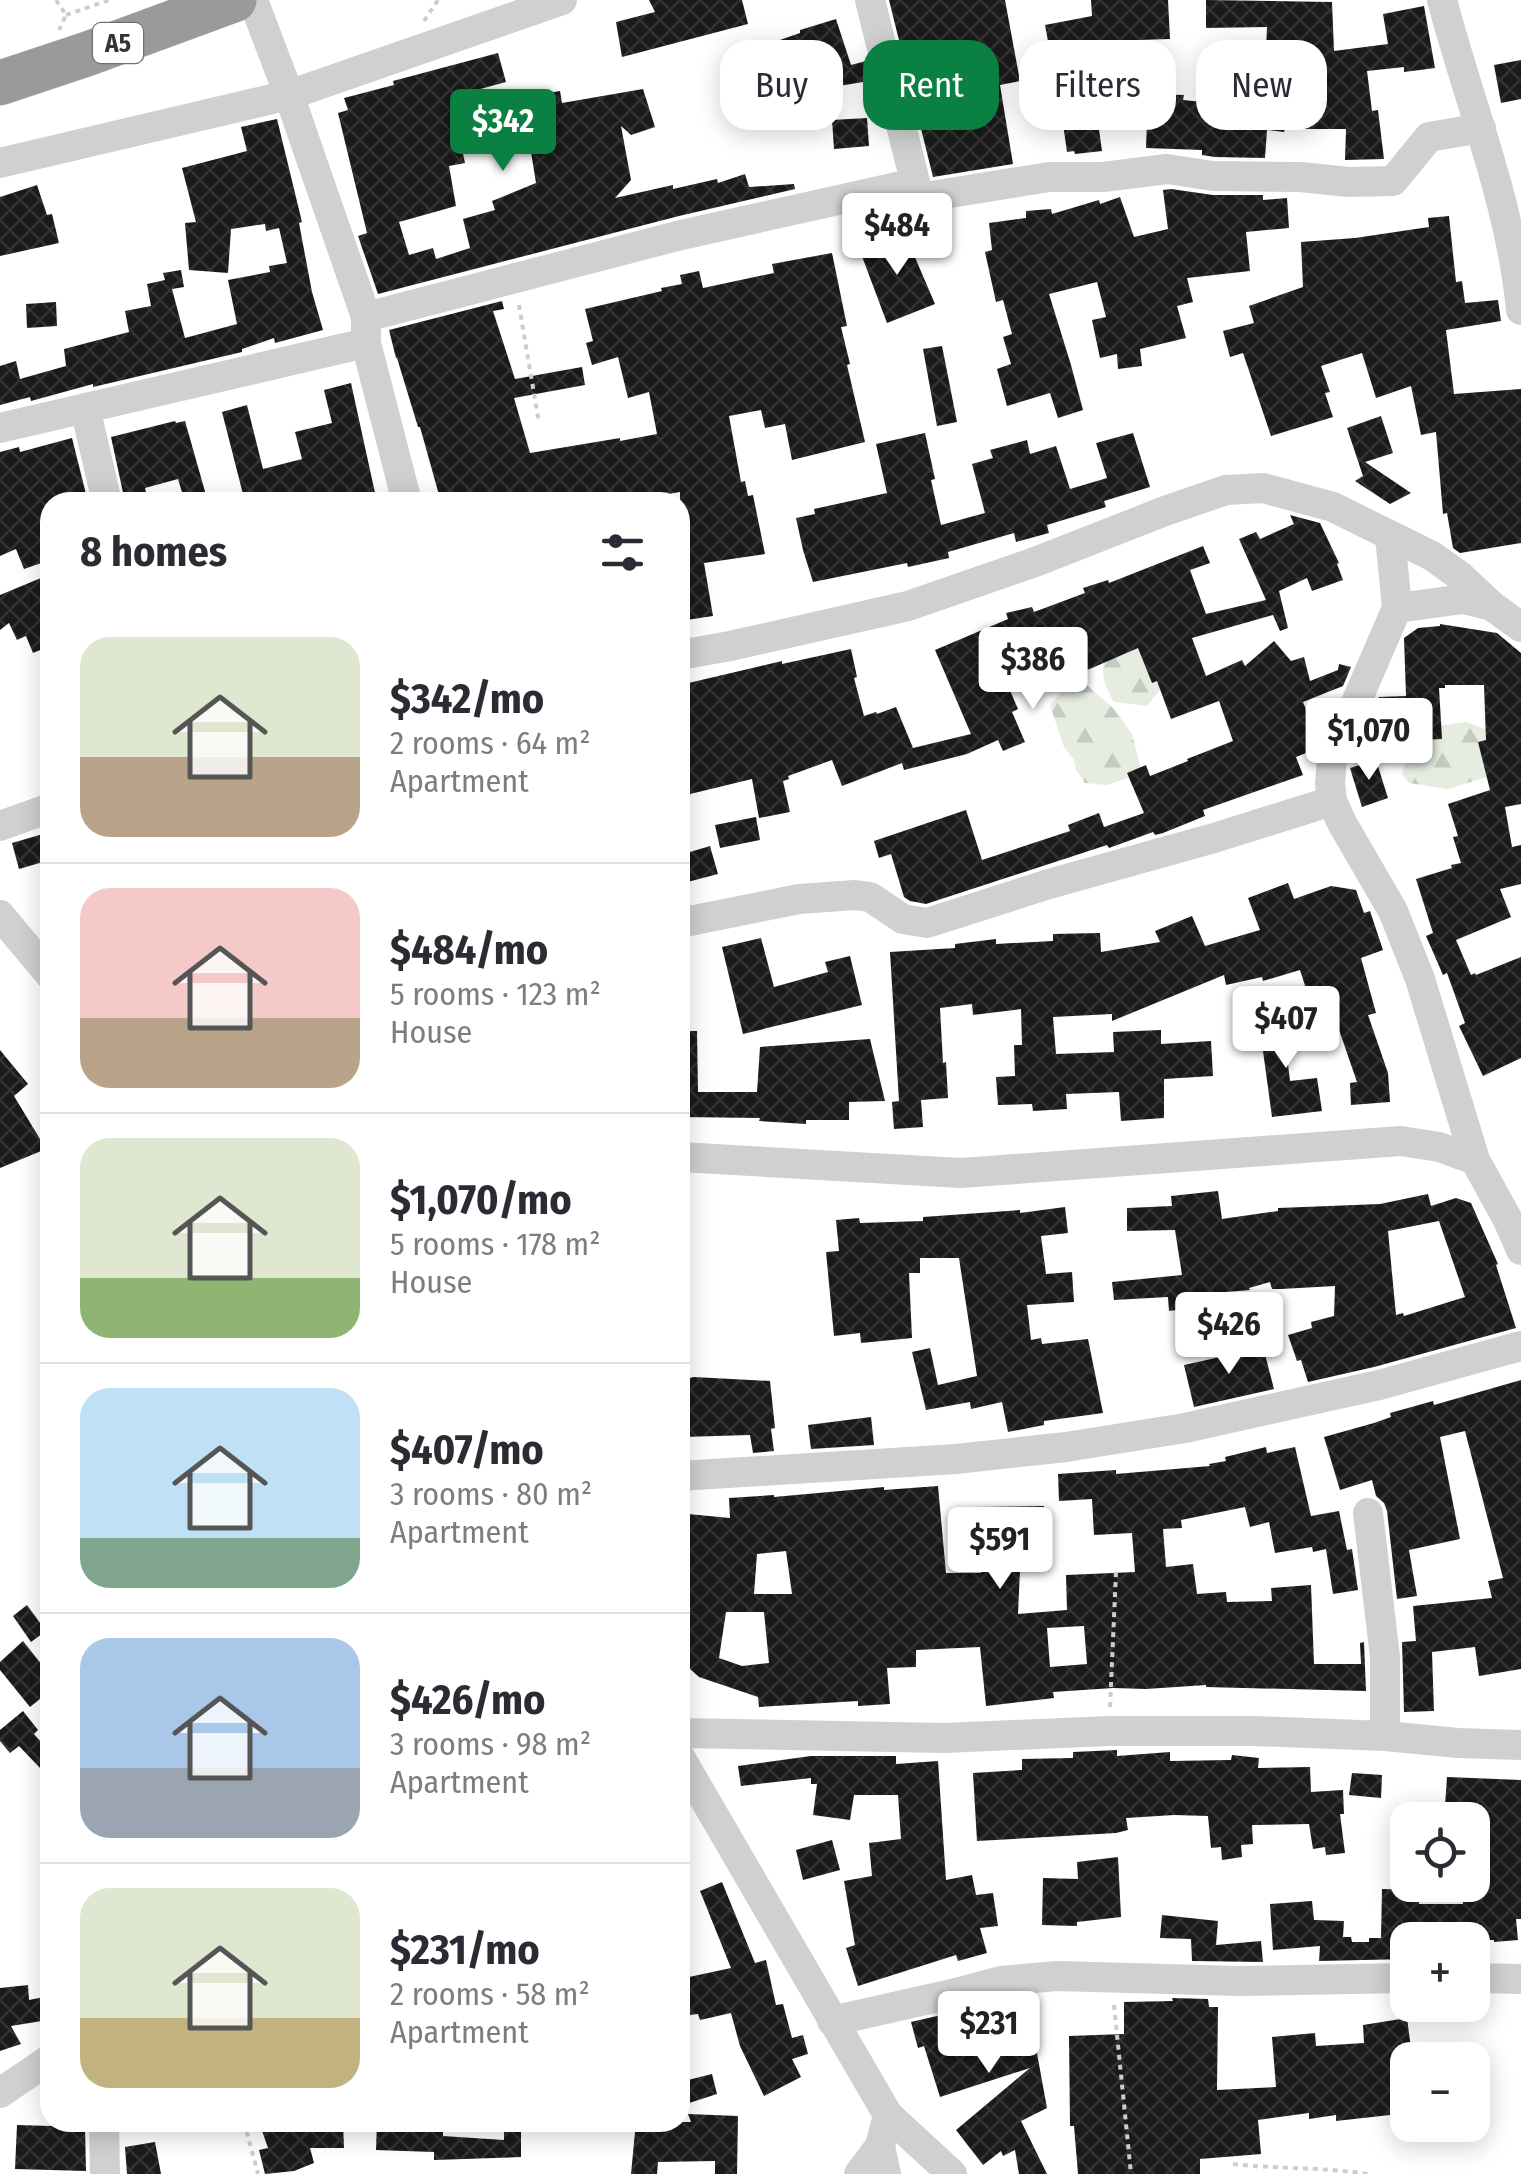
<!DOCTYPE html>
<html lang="en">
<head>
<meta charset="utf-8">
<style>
  body { margin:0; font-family:"Fira Sans Condensed",sans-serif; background:#f2f2f3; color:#2b2b33; height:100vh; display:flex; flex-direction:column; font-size:38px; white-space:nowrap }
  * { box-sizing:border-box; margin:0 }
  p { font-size:32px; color:#7c7c81 }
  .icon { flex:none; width:55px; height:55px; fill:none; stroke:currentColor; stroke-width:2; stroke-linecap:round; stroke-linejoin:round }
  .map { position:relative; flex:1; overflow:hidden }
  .sheet { position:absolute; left:40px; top:492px; width:650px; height:1640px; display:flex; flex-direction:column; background:#fff; border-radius:30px; box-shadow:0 5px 25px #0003 }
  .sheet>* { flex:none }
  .top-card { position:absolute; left:720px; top:40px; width:650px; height:90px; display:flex; gap:20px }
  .fabs { position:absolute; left:1390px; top:1802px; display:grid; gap:20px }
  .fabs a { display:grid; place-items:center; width:100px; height:100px; border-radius:20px; background:#fff; box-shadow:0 5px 25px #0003; font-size:50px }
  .price { position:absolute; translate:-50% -85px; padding:0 22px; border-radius:10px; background:#fff; color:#222; font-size:32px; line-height:65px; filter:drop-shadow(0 2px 5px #0008) }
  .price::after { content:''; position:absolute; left:50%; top:60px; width:30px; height:22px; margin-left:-15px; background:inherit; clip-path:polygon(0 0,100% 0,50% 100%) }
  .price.selected { background:#0b8043; color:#fff }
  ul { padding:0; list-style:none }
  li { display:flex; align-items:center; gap:30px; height:250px; padding:0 40px }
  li+li { border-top:2px solid #e1e1e2 }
  li span { display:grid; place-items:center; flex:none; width:280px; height:200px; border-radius:30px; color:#555 }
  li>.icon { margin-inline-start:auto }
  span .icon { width:120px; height:120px; fill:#fffc; stroke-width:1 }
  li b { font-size:42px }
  h2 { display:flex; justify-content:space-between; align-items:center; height:120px; padding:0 40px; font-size:42px }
  .tag { padding:0 35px; border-radius:30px; background:#fff; box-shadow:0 5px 25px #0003; font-size:35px; line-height:90px }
  .tag.selected { background:#0b8043; color:#fff }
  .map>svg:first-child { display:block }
  .forest { fill:url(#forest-firs) }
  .building { fill:url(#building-cross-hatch); fill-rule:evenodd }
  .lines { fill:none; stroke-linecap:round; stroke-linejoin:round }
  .path { stroke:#cdcdcd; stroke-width:4; stroke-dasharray:5 5; stroke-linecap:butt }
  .minor { stroke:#d0d0d0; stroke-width:30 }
  .highway { stroke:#9a9a9a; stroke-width:45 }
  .labels { text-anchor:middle; stroke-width:10; stroke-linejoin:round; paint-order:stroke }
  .shield { fill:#fff; stroke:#707070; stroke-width:2.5 }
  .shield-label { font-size:25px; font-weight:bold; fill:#333 }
</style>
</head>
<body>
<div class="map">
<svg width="1521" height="2174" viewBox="0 0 1521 2174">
  <defs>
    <pattern id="forest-firs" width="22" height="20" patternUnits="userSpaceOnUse" patternTransform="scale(2.5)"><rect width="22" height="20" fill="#e6ecdf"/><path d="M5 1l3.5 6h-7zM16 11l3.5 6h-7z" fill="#c6cbc0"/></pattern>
    <pattern id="building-cross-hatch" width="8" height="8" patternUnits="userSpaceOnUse" patternTransform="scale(2.5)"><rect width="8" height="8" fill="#1a1a1a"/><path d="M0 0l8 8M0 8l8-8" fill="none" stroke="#333"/></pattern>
  </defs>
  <rect width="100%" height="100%" fill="#fff"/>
  <g class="forest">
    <path d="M1133 639 1166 682 1147 706 1114 702C1105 687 1097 668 1110 653 1115 647 1127 642 1133 639Z"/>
    <path d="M1075 667 1088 686 1113 708 1132 734 1142 773 1107 785 1085 783 1076 770 1074 760 1064 747 1050 705 1063 690 1066 671Z"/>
    <path d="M1467 722 1486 730 1490 776 1448 789 1409 783 1402 774C1406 757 1417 744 1424 728Z"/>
  </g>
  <g class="building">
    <path d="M649 0H742L748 24 622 57 616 22 655 12Z"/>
    <path d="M889 0H1005L1020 81 1000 85 1013 164 933 177Z"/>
    <path d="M1091 0H1168L1170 39 1139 40 1141 107 1096 108 1102 151 1075 154 1074 151 1067 152 1055 68H1053L1045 25 1092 16Z"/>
    <path d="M1206 0 1332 2 1334 51 1388 44 1383 14 1424 6 1435 68 1404 72V67L1367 71 1372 111 1378 110 1384 159 1345 160 1346 129H1285L1284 132 1267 130 1265 158 1215 157 1202 155V150L1146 148 1148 94 1184 95 1183 100 1269 109V49H1266L1267 27 1206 28Z"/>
    <path d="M836 19 851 65 866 61 873 90 866 92 863 82 821 89 815 55 784 64 777 41 800 33V30Z"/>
    <path d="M498 53 506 82 451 97 465 163 449 166 456 206 399 222 409 255 433 248 436 259 470 248 463 219 495 210 492 201 536 183 527 127H524L520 103 543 99V94L560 91 562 103 643 89 655 127 631 135 621 126 631 180 615 198 673 185V189L717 179 718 183 745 174 749 187 794 184 795 189 679 216 378 294 358 236 367 233 338 113 348 110 344 98 394 85 393 81Z"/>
    <path d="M1521 60V99L1501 103 1494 65Z"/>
    <path d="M867 118 869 146 834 149 832 120Z"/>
    <path d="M277 119 302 222 299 223 312 292 323 330 275 343 274 338 242 349V352L93 387V384L31 401 30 397 0 405V366L16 361 20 379 66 366 64 349 129 332 125 311 151 306 147 284 165 280 163 273 181 270 184 287 172 289 185 338 237 324 228 280 270 272 269 266 287 263 279 228 266 231 265 224 231 229 228 273 189 270 185 223 196 222 182 168 247 151 241 127Z"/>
    <path d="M37 185 47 215 52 214 59 243 0 256V197Z"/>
    <path d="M1171 189 1213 195H1263V200L1287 198 1289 228 1246 232 1250 271 1187 278 1193 302 1177 306 1186 338 1140 349 1142 366 1118 369 1117 354 1100 358 1092 320 1106 317 1097 282 1049 294 1071 365 1083 410 1058 418 1050 393 1007 406 997 369 1011 364 1003 337 1012 334 1003 300 996 302 985 252 992 250 989 223 1026 218V211L1051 209 1052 214 1099 200 1100 204 1120 197 1134 237 1168 229 1163 190Z"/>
    <path d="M1449 216 1456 282 1462 281 1465 303 1498 300 1501 321 1446 330 1454 394 1521 389V543L1460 553 1453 548 1447 513 1443 514 1436 432 1421 435 1411 386 1376 398 1362 353 1321 366 1330 392 1325 393 1333 417 1271 436 1243 353 1230 357 1223 331 1254 323 1249 306 1303 287 1301 242 1355 238 1429 227 1428 218Z"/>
    <path d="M905 234 935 304 887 323 860 251Z"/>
    <path d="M832 253 847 326 841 327 850 364 847 365 865 442 792 460 785 424 765 428 761 410 729 416 741 482 745 481 748 496 753 495 765 554 704 563 713 616 680 621V492L644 498 645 502H441L420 427H418L397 358H396L389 330 502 301 504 309 493 311 515 379 582 367 585 385 514 398 530 453 620 438V441L657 434 649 392 628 398 618 357 592 365 586 343 593 341 585 309 662 291 661 288 682 284 680 275 699 271 703 288 774 273 772 264Z"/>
    <path d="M56 302 57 326 27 328 26 304Z"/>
    <path d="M942 346 957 422 937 426 923 349Z"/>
    <path d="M351 383 377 502H245L222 412 247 405 263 469 302 459 295 432 332 423 324 390Z"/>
    <path d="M1381 416 1393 453 1365 462 1411 493 1390 504 1355 481 1363 476 1347 428Z"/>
    <path d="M175 421 176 423 185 421 208 502H185L178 479 145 488 148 502H125L111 437Z"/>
    <path d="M925 433 935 479 931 480 941 525 985 513 972 464 993 458 990 450 1027 440 1030 454 1056 446 1070 489 1107 478 1096 443 1133 433 1150 487 1104 501 1106 507 1047 525 1049 533 1016 542 1014 533 948 552 949 558 908 567 907 563 813 582 803 550 796 518 815 514 814 509 887 493 876 444Z"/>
    <path d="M72 438 88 502H50V560L24 569 16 549 0 556V452L19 447 20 452Z"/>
    <path d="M1290 515 1320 523 1339 563 1337 564 1343 580 1312 591 1307 578 1279 591 1288 628 1280 631 1273 615 1192 638 1206 676 1242 660 1245 666 1274 641 1291 661 1304 657 1310 681 1338 670 1339 664 1351 667 1343 686 1303 702 1319 741 1316 749 1296 757 1303 775 1203 810 1205 816 1163 833 1155 835 1153 832 1109 848 1107 845 926 904 910 901 904 897 891 854 879 858 874 841 966 810 982 860 1070 831 1068 825 1099 813 1104 827 1144 813 1127 773 1146 765 1150 776 1188 761 1187 759 1233 741 1219 701 1171 719 1157 681 1152 683 1138 648 1069 678 1048 631 990 644 1018 709 1012 712 1025 742 1003 751 998 740 967 754 904 770 902 763 842 786 832 760 788 776 789 779 783 781 790 812 759 818 752 779 686 795 680 772V685L782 661V664L851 649 857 677 854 678 864 716 876 712 877 714 896 707 913 748 971 734 935 650 1008 619 1006 613 1032 607 1034 612 1085 593 1083 588 1108 580 1109 583 1203 546 1210 563 1190 570 1206 614 1266 600 1239 539 1256 532 1260 539 1294 524Z"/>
    <path d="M41 578 50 606V646L33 653 26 636 17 640 9 623 0 630V595Z"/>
    <path d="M1440 624 1497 633 1521 653V804L1505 807 1512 847 1521 845V884L1500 889 1511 917 1456 940 1471 975 1475 973 1476 975 1521 957V1058L1483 1076 1459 1026 1465 1023 1447 973 1443 975 1426 936 1433 933 1416 879 1452 868 1451 865 1461 863 1453 837 1458 836 1448 804 1490 790 1478 742 1486 740 1484 685H1445V688H1439L1442 739 1377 742 1376 704 1379 697 1406 696 1404 638 1418 628 1440 626Z"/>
    <path d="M1376 760 1388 798 1362 807 1350 768Z"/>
    <path d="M756 817 760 840 720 848 715 825Z"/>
    <path d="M50 832V860L19 869 12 843Z"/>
    <path d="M710 846 718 874 680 884V855Z"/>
    <path d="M1288 883 1294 899 1331 886 1356 890 1364 913 1370 911 1383 950 1361 958 1376 1013 1368 1015 1388 1073 1390 1102 1351 1105 1350 1083 1357 1082 1337 1024 1335 1025 1334 1021 1317 1023 1300 970 1263 981 1262 977 1226 985 1224 975 1112 1021V1014L1053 1017 1056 1054 1114 1052 1113 1032 1161 1030V1044L1211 1041 1213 1076 1164 1079V1118L1121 1121 1119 1092 1066 1094 1067 1109 1033 1111 1032 1104 998 1105 996 1077 1015 1076 1014 1045H1022L1021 1009 973 1015 972 1004 940 1008 943 1063 946 1062 948 1098 921 1100 923 1127 894 1129 892 1102 899 1101 890 952 955 948V944L996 939V944L1053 941V934L1100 933 1101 952 1160 942 1155 931 1192 916 1205 946 1260 930 1248 898Z"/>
    <path d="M761 938 774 987 828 972 825 962 850 956 862 1005 743 1034 722 947Z"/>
    <path d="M1296 1013 1302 1034 1285 1038 1290 1081 1317 1078 1322 1111 1272 1117 1260 1029 1265 1028V1021Z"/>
    <path d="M680 1031H697L698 1092H757L760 1047 870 1039 885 1101 849 1102V1120H806V1124L759 1121 760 1118 680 1117Z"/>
    <path d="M0 1050 28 1084 14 1096 46 1149 0 1168Z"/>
    <path d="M1218 1191 1222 1219 1278 1211V1208L1380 1204 1428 1194 1431 1206 1456 1198 1471 1203 1498 1264 1496 1265 1516 1328 1374 1367 1308 1382 1301 1360 1297 1361 1288 1335 1312 1328 1311 1322 1334 1316 1335 1286 1281 1289H1272L1270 1282 1249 1288 1250 1290 1226 1292 1227 1303 1169 1311 1168 1297 1114 1300 1112 1282 1182 1275 1175 1230 1127 1231V1208L1172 1206 1171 1196ZM1439 1221 1465 1297 1404 1316 1403 1313 1396 1315 1388 1231Z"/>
    <path d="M1065 1207 1068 1233 1041 1236 1046 1274 1072 1272 1074 1302 1027 1305 1031 1340 1041 1338 1042 1344 1088 1339 1103 1413 1044 1421V1425L1008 1432 1002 1402 971 1409 970 1402 926 1410 912 1352 930 1348 938 1385 977 1376 959 1258H920V1273H909L912 1338 861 1343 860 1333 834 1336 826 1252 839 1251 836 1220 859 1218 860 1223 923 1221V1217L1020 1210V1213Z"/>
    <path d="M1262 1343 1274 1389 1194 1407 1184 1365 1247 1351 1246 1348Z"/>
    <path d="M694 1377 770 1381 775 1428 771 1429 774 1451 753 1453 750 1435 682 1437 680 1380Z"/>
    <path d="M1521 1380V1669L1479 1676 1475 1647 1432 1652 1434 1711 1404 1712 1402 1642 1416 1641 1413 1606 1492 1598 1488 1581 1503 1578 1465 1431 1440 1437 1460 1539 1409 1550 1417 1596 1397 1599 1387 1511 1384 1503 1376 1496 1372 1480 1340 1490 1324 1437 1374 1423 1391 1417 1390 1413 1433 1401 1434 1405Z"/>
    <path d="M871 1417 874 1445 811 1449 808 1425Z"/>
    <path d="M1266 1447 1267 1453 1295 1447 1311 1516 1339 1511 1347 1550 1352 1549 1358 1590 1333 1594 1326 1549 1313 1552 1312 1547 1275 1553 1269 1522 1250 1527 1245 1507 1181 1520 1182 1528 1163 1529 1166 1567 1193 1564 1197 1594 1226 1592 1227 1602 1272 1601 1271 1588 1311 1585 1314 1664H1361L1360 1643 1364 1642 1366 1691 1206 1687V1685L1146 1689 1113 1688 1053 1692 1054 1698 986 1706 980 1647 916 1650V1667L887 1668 890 1704 858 1706V1701L759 1707 758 1697 699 1677 680 1660V1575L682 1577 688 1514 730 1518 729 1498 774 1495V1497L884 1487V1490L938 1486 946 1573H981L978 1507 1044 1506 1047 1568 1020 1570 1018 1614 1067 1610 1066 1575 1135 1572 1132 1533 1094 1535 1092 1499 1059 1501 1058 1474 1116 1470V1474L1210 1466 1209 1464 1226 1461 1225 1457ZM786 1551 792 1594H754L757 1554ZM726 1612H764L769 1663 742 1666 719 1658ZM1084 1626 1087 1664 1050 1667 1047 1628Z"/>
    <path d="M27 1605 46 1631 31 1642 13 1616Z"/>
    <path d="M23 1641 50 1675V1691L30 1707 0 1670V1662Z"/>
    <path d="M23 1711 38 1730 34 1734 50 1752V1760L41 1769 19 1746 10 1753 0 1741V1730Z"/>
    <path d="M1117 1750V1756L1170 1752V1761L1231 1760 1232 1755 1259 1758 1258 1768 1310 1767 1311 1792 1343 1790 1344 1814H1340L1345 1853 1326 1855 1325 1847 1313 1849 1309 1824 1252 1825 1253 1844 1241 1845 1242 1857 1222 1860 1221 1847 1211 1848 1208 1816 1174 1815 1126 1818 1128 1830 1116 1833 977 1841 973 1773 1022 1770V1759L1073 1758V1752Z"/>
    <path d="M811 1756H896V1764L938 1761 946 1880 972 1875 976 1895 993 1893 998 1926 980 1928 987 1953 958 1961 956 1955 858 1986 846 1948 855 1945 844 1881 872 1876 869 1843 901 1839 898 1795H854L850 1820 813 1815 817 1784H811V1778L741 1786 738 1766Z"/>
    <path d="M1352 1773 1382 1775 1381 1798 1349 1795Z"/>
    <path d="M1447 1777 1521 1780V1919H1516L1518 1940 1494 1942V1940H1408V1959L1319 1961 1320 1946 1273 1950 1270 1904 1312 1901 1314 1920 1344 1921 1343 1937H1351L1352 1942H1369V1938H1381L1382 1889 1419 1890V1904H1463L1461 1885H1472V1820H1444Z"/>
    <path d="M832 1840 840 1870 803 1880 796 1850Z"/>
    <path d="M1118 1857 1121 1917 1077 1922V1926L1042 1925 1043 1878 1078 1879 1077 1862Z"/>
    <path d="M722 1882 755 1963 766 1960 776 2005 783 2004 792 2038 803 2035 808 2054 792 2059 801 2077 764 2096 740 2046 731 2013 700 2020 698 2014 680 2016V1983L690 1982 689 1977 731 1968 700 1891Z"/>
    <path d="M1162 1915 1218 1921 1216 1945 1261 1941 1263 1962 1192 1961 1191 1939 1160 1938Z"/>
    <path d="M28 1985 29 2000 44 1997 48 2020 11 2026 21 2044 0 2051V1988Z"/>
    <path d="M1172 1998 1208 1999 1209 2007H1218L1217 2090 1276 2087 1272 2037 1315 2033 1316 2046 1364 2043 1363 2025 1407 2018 1412 2056H1408V2113L1336 2121V2115L1309 2119V2113L1258 2120 1261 2154 1200 2159V2174H1078L1074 2126H1070L1069 2036 1124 2034V2002L1173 2001Z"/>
    <path d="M1031 2005 1039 2035 1034 2037 1047 2108 1021 2121 1047 2174H1019L1015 2150 1003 2156 1001 2151 983 2165 956 2130 1030 2068 940 2097 924 2046 918 2048 911 2022 976 2007 980 2018Z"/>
    <path d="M712 2074 717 2094 686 2104 680 2082Z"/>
    <path d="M688 2114 738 2116 737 2174H715V2161L658 2162 657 2174H631L635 2132H638L639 2122H691Z"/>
    <path d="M259 2122H343L344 2148H310L314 2163 294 2171 265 2174 259 2150 268 2148Z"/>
    <path d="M377 2122H421V2131H443V2136L504 2140V2122H521V2157L434 2160V2152L376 2150Z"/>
    <path d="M17 2125 85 2127 86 2171 15 2169Z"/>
    <path d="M155 2142 161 2174H127L125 2147Z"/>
  </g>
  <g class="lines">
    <g class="path">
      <path d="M56 0 66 15 59 30"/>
      <path d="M66 15 109 0"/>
      <path d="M424 21 438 0"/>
      <path d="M519 305 539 423"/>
      <path d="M1110 1707 1116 1572"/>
      <path d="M1114 2005 1131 2174"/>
      <path d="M244 2122 258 2174"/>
      <path d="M1233 2164C1278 2169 1323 2167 1368 2174"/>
    </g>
    <g class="minor">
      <path d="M253 0 289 95 366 317V343L407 502"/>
      <path d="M870 0 919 198"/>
      <path d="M1442 0C1469 103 1511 203 1521 310"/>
      <path d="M0 163 289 95 562 0"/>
      <path d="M366 317 681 235 897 187 919 198 1049 177H1103L1167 169 1213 176 1300 177 1349 182 1393 181 1429 137 1481 128"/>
      <path d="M85 408 107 502"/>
      <path d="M0 428 366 343"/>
      <path d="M1390 536 1397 608 1332 758 1330 783 1332 801 1342 823 1393 911 1420 979 1475 1160 1508 1220 1521 1250"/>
      <path d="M1397 608 1463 599 1492 606"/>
      <path d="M680 655 730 646 908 606 1035 562 1165 511 1226 490 1263 488 1333 507 1432 556 1460 576 1492 606 1521 627"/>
      <path d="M0 826 50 808"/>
      <path d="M0 915 50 975"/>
      <path d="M680 923 799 899 855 895 870 897 903 919 927 923 1049 884 1214 838 1332 801"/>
      <path d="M680 1157 961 1173 1401 1141 1439 1147 1475 1160"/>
      <path d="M680 1476 956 1459 1066 1447 1185 1428 1379 1385 1521 1346"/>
      <path d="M1368 1513 1385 1657V1736"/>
      <path d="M680 1733 944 1738 1109 1731H1254L1385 1736 1458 1743 1521 1745"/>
      <path d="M680 1757 888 2115 952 2174"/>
      <path d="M1472 1978 1521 1979"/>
      <path d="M832 2021 952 1994 1001 1981 1057 1976 1238 1981 1408 1978"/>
      <path d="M0 2093 50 2059"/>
      <path d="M104 2122 105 2174"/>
      <path d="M859 2174 880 2146"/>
      <path d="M886 2174 880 2146 888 2115"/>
    </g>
    <path class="highway" d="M0 83 87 54 234 0"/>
  </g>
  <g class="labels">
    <rect class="shield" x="93" y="23" width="50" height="40" rx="8"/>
    <g class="shield-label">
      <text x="118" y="52">A5</text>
    </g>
  </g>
</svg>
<div class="fabs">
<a><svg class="icon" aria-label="locate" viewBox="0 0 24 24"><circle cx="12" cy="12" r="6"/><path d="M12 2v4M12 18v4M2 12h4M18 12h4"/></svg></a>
<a>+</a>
<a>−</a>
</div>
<b class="price selected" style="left:503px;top:174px">$342</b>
<b class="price" style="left:897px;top:278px">$484</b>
<b class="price" style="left:1033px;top:712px">$386</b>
<b class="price" style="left:1369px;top:783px">$1,070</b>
<b class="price" style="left:1286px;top:1071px">$407</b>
<b class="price" style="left:1229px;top:1377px">$426</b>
<b class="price" style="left:1000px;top:1592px">$591</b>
<b class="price" style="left:989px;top:2076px">$231</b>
<div class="top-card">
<a class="tag">Buy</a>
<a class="tag selected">Rent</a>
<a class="tag">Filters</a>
<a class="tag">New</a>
</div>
<section class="sheet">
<h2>8 homes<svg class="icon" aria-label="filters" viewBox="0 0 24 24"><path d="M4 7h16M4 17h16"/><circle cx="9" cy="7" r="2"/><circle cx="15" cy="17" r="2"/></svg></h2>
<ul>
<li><span style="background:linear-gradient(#dfe7d0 60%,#b9a48a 0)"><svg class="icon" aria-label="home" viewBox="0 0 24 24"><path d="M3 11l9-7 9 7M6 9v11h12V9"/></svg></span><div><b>$342/mo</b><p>2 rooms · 64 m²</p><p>Apartment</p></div></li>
<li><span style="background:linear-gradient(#f6c9c9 65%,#b9a48a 0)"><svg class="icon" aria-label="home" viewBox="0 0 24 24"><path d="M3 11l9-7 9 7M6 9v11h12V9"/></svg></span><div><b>$484/mo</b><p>5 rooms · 123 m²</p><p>House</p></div></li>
<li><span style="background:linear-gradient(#dfe7d0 70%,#8fb573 0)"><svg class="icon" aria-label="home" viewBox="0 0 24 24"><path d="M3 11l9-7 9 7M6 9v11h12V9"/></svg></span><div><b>$1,070/mo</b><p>5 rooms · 178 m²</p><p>House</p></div></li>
<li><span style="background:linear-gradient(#bfe0f5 75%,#7fa58c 0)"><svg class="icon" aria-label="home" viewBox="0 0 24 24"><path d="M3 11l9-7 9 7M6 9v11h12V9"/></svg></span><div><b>$407/mo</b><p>3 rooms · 80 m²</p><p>Apartment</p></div></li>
<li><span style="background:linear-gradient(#a9c7e8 65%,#9aa5b1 0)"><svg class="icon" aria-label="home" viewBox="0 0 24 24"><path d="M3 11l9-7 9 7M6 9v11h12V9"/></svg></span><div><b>$426/mo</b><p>3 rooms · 98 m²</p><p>Apartment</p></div></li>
<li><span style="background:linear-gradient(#dfe7d0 65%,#c2b280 0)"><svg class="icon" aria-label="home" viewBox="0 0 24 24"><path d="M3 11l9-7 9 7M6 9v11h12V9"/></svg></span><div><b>$231/mo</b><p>2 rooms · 58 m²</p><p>Apartment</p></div></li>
</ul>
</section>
</div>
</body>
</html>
